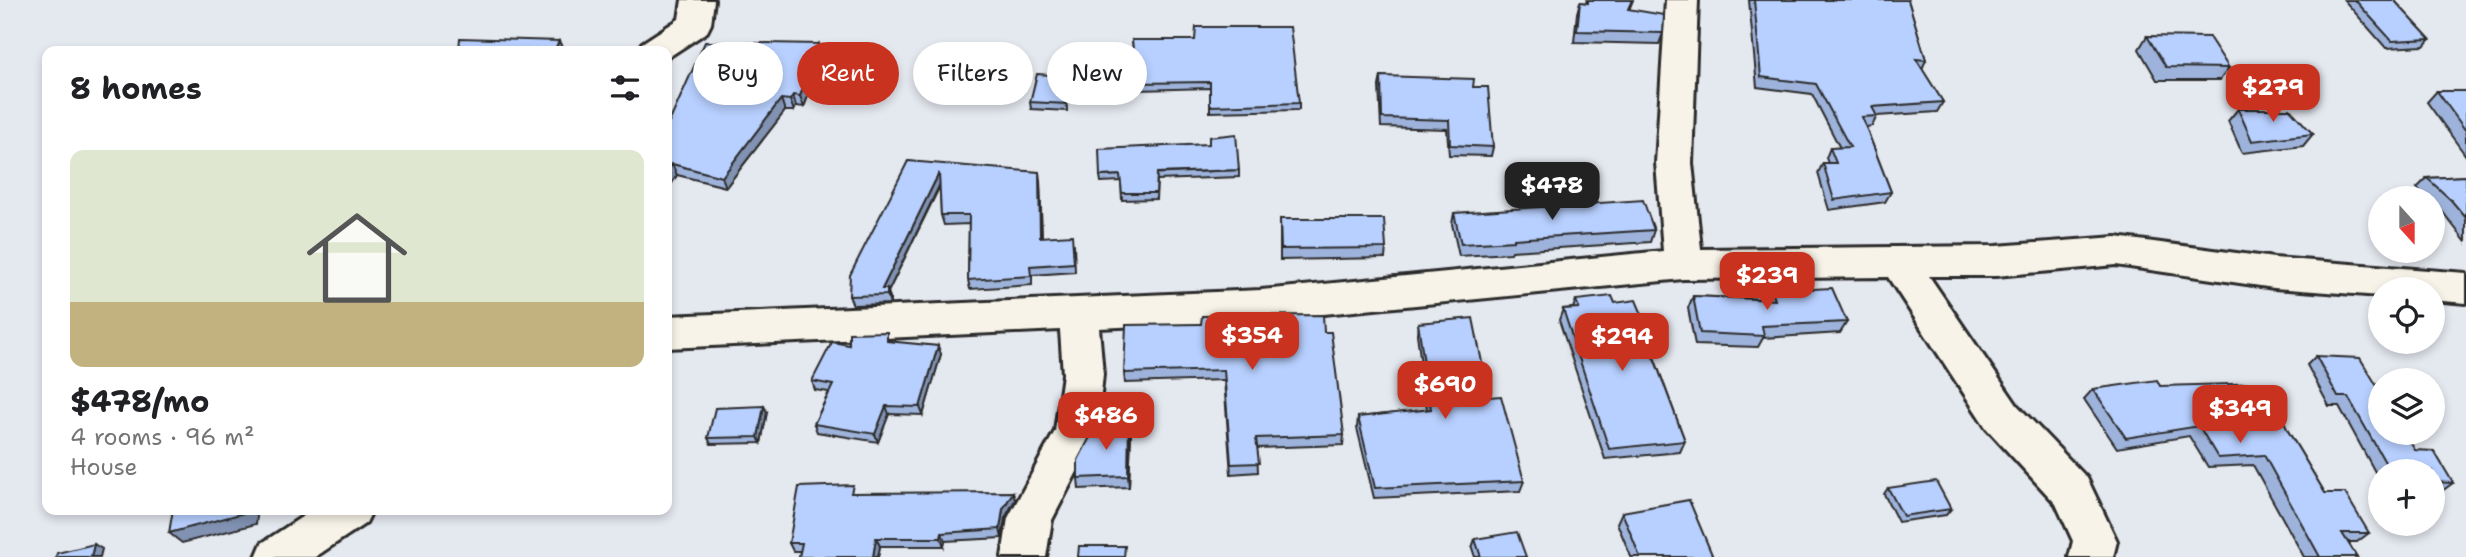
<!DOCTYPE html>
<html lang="en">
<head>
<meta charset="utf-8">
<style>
  body { margin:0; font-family:"Shantell Sans",sans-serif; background:#f6f6f6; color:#202124; height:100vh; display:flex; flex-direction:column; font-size:26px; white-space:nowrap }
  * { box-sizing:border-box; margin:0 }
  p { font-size:23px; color:#757577 }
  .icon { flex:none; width:38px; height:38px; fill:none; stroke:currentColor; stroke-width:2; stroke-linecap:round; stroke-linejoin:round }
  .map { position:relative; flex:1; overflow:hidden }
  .drawer { position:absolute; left:42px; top:46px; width:630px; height:469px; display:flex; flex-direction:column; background:#fff; border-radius:14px; box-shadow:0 4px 10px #0003 }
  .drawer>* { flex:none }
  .hud { position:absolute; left:693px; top:42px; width:665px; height:63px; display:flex; gap:14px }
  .needle { width:46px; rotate:159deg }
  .fabs { position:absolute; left:2368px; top:186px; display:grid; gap:14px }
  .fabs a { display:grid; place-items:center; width:77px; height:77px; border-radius:50%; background:#fff; box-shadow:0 4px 10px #0003; font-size:35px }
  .price { position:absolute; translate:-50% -60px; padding:0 16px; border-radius:14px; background:#c8321e; color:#fff; font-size:23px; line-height:46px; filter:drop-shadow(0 2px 4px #0008) }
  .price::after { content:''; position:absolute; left:50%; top:42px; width:21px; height:16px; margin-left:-10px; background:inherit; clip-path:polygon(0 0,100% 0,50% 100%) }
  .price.selected { background:#222; color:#fff }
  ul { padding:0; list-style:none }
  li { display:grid; align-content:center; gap:14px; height:371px; padding:0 28px }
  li+li { border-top:2px solid #e0e0e0 }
  li span { display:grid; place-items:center; height:217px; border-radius:14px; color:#555 }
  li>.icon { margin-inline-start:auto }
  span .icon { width:126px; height:126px; fill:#fffc; stroke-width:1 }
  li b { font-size:30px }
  h2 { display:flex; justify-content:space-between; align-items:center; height:84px; padding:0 28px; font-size:30px }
  .chip { padding:0 24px; border-radius:32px; background:#fff; box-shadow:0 4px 10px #0003; font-size:24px; line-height:63px }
  .chip.selected { background:#c8321e; color:#fff }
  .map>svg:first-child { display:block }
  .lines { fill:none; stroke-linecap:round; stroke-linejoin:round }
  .minor-casing { stroke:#2b2b2b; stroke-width:6 }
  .minor { fill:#f7f3e8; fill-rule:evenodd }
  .wall { fill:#9eb3db; stroke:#2b2b2b; stroke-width:2 }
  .shaded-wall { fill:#8192b2; stroke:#2b2b2b; stroke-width:2 }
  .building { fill:#b8d0ff; stroke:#2b2b2b; stroke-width:2 }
</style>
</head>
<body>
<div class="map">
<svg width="2466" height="557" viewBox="0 0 2466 557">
  <rect width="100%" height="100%" fill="#e4e8ef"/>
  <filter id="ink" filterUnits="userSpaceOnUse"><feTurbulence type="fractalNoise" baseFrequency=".0143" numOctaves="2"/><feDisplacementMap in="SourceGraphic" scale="14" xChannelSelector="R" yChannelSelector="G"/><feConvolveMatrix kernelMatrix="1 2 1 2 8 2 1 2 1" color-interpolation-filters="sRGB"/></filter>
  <g filter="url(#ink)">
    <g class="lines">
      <g class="minor-casing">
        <g id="minor">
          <path d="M682 0H714L711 24 707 32 667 58V51H638L642 43 679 19Z"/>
          <path d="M1666 0H1698L1692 163 1701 249 1996 246 2116 237 2274 258 2466 273V303L2432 300V289H2380V296L2274 288 2116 265 1996 276H1929L2017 405 2087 478 2117 541 2113 557H2069L2073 541 2056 504 1987 429 1888 277 1683 279 1261 320 1099 328 1103 374 1097 433 1052 520 1046 557H1002L1008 518 1055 431 1063 374 1060 330 667 348V316L1261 290 1663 251 1656 163Z"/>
          <path d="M314 509H373L366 523 315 557H256L262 543Z"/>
        </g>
      </g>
      <use href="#minor" class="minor"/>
    </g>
    <g class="wall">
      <path d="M1587 0H1633L1629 10 1663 33 1659 44 1574 42 1577 13 1580 2 1586 3Z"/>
      <path d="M1749 0H1908L1926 60 1922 69 1943 102 1937 112 1877 116 1872 126 1866 127 1891 192 1885 202 1829 210 1818 173 1823 163H1828L1826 158 1830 148H1840L1812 94 1757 87Z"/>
      <path d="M2344 0H2394L2430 39 2424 46 2386 48Z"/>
      <path d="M2147 36 2229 68 2220 80H2157L2139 49Z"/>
      <path d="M1132 40 1299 103V110L1210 112V88L1138 90Z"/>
      <path d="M819 44 823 55 804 107 796 106 794 111H785L726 187 677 175 667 191V127Z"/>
      <path d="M1381 76 1473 87 1493 147 1491 156 1449 155 1447 129 1381 127 1379 86Z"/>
      <path d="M1066 82 1067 111 1031 109 1030 102Z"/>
      <path d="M2437 91H2466V156L2427 102Z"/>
      <path d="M2238 109 2313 134 2303 146 2242 153 2228 121Z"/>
      <path d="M908 161 1040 181 1042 237 1074 244 1075 272 1032 275V285L970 289 968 280 969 224 944 225 941 215 940 186 888 292 890 298V304L853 305 849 296Z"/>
      <path d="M1239 170V177L1157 180 1156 199 1122 200 1121 181 1101 182 1100 176Z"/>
      <path d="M2466 176V242L2441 210 2432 202V198H2428L2417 188 2427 178Z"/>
      <path d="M1454 213 1654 230 1650 242 1512 251 1511 253 1459 256 1452 224Z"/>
      <path d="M1280 219 1386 248 1385 258 1280 260Z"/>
      <path d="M1772 291 1847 322 1840 333 1763 338 1758 347 1695 345 1688 308 1693 296 1768 299Z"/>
      <path d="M1576 300 1615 303 1649 331 1647 338 1685 441 1680 452 1605 459 1559 320 1563 309 1573 308Z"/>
      <path d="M1418 323 1489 397 1524 481 1520 491 1374 498 1357 428 1358 417 1427 410 1417 334Z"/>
      <path d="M1324 332 1344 435 1343 445 1257 448 1258 472 1231 474 1224 380 1125 383 1124 373Z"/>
      <path d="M890 341 941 354 923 415 889 414 878 442 817 432 814 424 829 392 815 390 812 381 849 345Z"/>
      <path d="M2316 356 2415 450 2453 483 2442 491H2432V471H2380V481L2339 406H2329L2307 365Z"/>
      <path d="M2160 386 2288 431 2325 493 2369 533 2357 542H2348L2357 557H2304L2253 465 2208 467 2189 436 2117 448 2084 399 2093 389Z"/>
      <path d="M767 412 761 443 711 444 708 438Z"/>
      <path d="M1131 433 1129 487 1079 489 1078 478Z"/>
      <path d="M1888 488 1951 509 1946 515 1898 522 1884 494Z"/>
      <path d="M856 493 1015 500 1005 518 1002 538 945 541 944 546H880L878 557H799L800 551H793L789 543Z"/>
      <path d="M1622 512 1713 557H1631L1617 523Z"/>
      <path d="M1475 539 1526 557H1475L1472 548Z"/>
    </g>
    <g class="shaded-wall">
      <path d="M559 41 564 51H554Z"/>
      <path d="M819 44 823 55 804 107 800 96Z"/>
      <path d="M793 95 796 106 794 111 790 100Z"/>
      <path d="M781 99 785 111 726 187 722 177Z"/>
      <path d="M672 164 677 175 667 191V172Z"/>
      <path d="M1039 172 1040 181 1042 246 1040 237Z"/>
      <path d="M939 173 941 182 888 292 890 298V304L887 294 882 289Z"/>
      <path d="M938 346 941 354 923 415 920 407Z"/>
      <path d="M764 406 767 412 761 443 758 437Z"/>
      <path d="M886 406 889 414 878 442 875 434Z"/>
      <path d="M1129 422 1131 433 1129 487 1128 476Z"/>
      <path d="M1013 492 1015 500 1005 518 1002 538 1000 529 1003 509Z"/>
      <path d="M245 509H258L256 524 182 543 169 533Z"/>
      <path d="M942 533 945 541 944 546 941 538Z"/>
      <path d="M876 538 880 546 878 557H873Z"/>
      <path d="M94 544 102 549 100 557H91Z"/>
    </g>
    <g class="building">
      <path d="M1588 0H1632L1628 9 1664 15 1663 33 1577 31 1580 2 1588 3Z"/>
      <path d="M1754 0H1908L1926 60 1916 59 1943 102 1872 107 1877 116 1862 117 1891 192 1834 200 1823 163H1836L1830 148 1850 147 1816 84 1761 77Z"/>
      <path d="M2355 0H2394L2430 39 2392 41Z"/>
      <path d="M1196 27H1290L1299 103 1210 106V82L1137 83 1132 40H1195Z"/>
      <path d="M2147 36 2209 37 2229 68 2166 67Z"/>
      <path d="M460 38 559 41 554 51H459Z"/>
      <path d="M705 42 819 44 800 96 793 95 790 100 781 99 722 177 672 164 667 172V127Z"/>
      <path d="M1037 74 1065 76 1067 104 1030 102Z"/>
      <path d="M1381 76 1474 79 1473 87H1488L1493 147 1450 145 1449 120 1382 118Z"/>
      <path d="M2437 91H2466V131Z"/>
      <path d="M2238 109H2290L2313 134 2252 141Z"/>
      <path d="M1236 134 1239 170 1157 173 1156 193H1122L1120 175 1100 176 1099 149 1209 144V137Z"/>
      <path d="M908 161 1039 172 1040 237 1072 235 1074 263 1030 266 1031 276 968 280 969 215H941L939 173 882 289H887V295L849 296 850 275Z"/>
      <path d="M2466 176V218L2451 200 2427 178Z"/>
      <path d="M1643 200 1654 230 1514 239V241L1461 244 1454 213Z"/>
      <path d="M1280 219H1384L1386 248 1281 249Z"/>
      <path d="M1832 288 1847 322 1762 326 1764 336 1700 333 1693 296 1775 300 1772 291Z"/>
      <path d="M1612 296 1615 303 1636 300 1649 331H1644L1685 441 1609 449 1563 309 1579 308 1576 300Z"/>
      <path d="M1323 315 1324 332H1331L1344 435 1256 438 1259 463 1231 464 1224 370 1124 373 1126 325 1201 324 1202 316Z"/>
      <path d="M1473 318 1489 397 1501 396 1524 481 1375 488 1358 417 1431 409 1418 323Z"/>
      <path d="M887 332V341L938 346 920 407 886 406 875 434 814 424 833 385 812 381 832 342 849 345V333Z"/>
      <path d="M2316 356 2360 358 2380 391V432H2404L2415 450 2434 451 2453 483 2432 482V471H2390L2348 397H2338Z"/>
      <path d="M2157 380 2160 386 2266 383 2288 431 2325 493H2345L2369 533H2342L2357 557H2320L2264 455 2218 458 2199 426 2126 438 2093 389Z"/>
      <path d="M764 406 758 437 708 438 715 408Z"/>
      <path d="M1098 422H1129L1128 476 1078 478V460Z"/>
      <path d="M1936 481 1951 509 1903 516 1888 488Z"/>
      <path d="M853 485 851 493 1013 492 1003 509 1000 529 942 533 941 538H876L873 557H799L802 543H789L799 487Z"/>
      <path d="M1689 500 1713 557H1640L1622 512Z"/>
      <path d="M173 509H245L244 513 169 533Z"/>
      <path d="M1517 532 1526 557H1481L1475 539Z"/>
      <path d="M94 544 91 557H56L57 553Z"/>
      <path d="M1079 546H1125L1124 557H1078Z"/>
    </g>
  </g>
</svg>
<div class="fabs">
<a><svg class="needle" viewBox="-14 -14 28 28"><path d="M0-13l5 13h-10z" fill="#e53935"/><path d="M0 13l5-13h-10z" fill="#757577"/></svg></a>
<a><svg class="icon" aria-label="locate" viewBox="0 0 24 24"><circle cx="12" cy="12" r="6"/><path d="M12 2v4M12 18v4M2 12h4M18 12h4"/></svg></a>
<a><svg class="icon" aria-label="layers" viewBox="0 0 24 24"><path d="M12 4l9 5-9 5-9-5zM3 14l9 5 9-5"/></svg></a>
<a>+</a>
</div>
<b class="price" style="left:2273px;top:124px">$279</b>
<b class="price selected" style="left:1552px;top:222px">$478</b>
<b class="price" style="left:1767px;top:312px">$239</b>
<b class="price" style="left:1252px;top:372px">$354</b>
<b class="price" style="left:1622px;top:373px">$294</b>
<b class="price" style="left:1445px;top:421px">$690</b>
<b class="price" style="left:2240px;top:445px">$349</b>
<b class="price" style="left:1106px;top:452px">$486</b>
<div class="hud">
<a class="chip">Buy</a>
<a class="chip selected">Rent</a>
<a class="chip">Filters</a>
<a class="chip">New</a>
</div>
<section class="drawer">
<h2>8 homes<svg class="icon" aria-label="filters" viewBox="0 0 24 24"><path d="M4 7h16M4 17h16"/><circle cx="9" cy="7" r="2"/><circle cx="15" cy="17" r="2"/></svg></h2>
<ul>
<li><span style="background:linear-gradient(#dfe7d0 70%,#c2b280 0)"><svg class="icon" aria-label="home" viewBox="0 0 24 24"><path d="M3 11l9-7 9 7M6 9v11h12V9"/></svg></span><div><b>$478/mo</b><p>4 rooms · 96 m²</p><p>House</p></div></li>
</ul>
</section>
</div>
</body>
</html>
